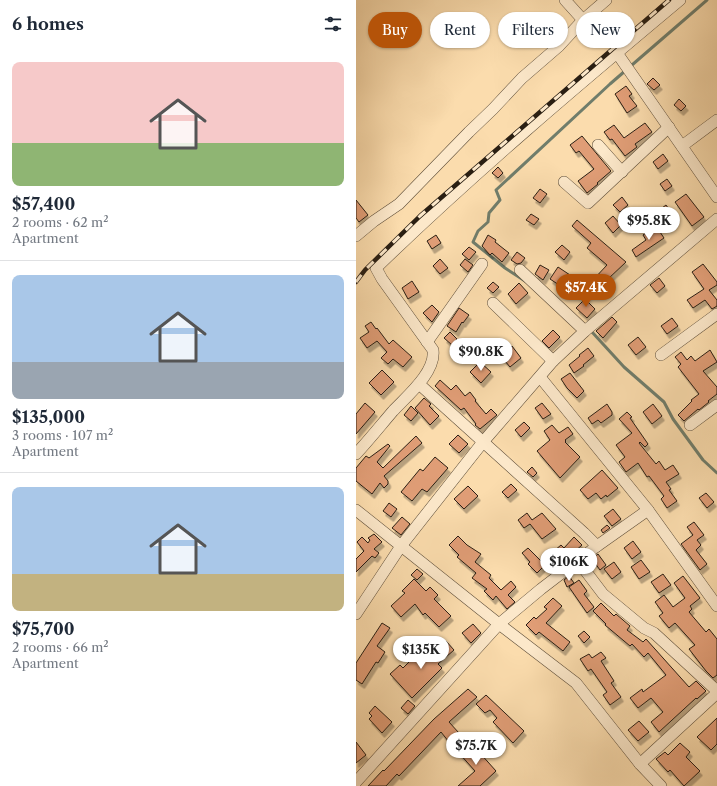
<!DOCTYPE html>
<html lang="en">
<head>
<meta charset="utf-8">
<style>
  body { margin:0; font-family:"Libre Caslon Text",serif; background:#f6f6f7; color:#1f2937; height:100vh; display:flex; flex-direction:column; font-size:15px; white-space:nowrap }
  * { box-sizing:border-box; margin:0 }
  p { font-size:13px; color:#747a83 }
  .icon { flex:none; width:22px; height:22px; fill:none; stroke:currentColor; stroke-width:2; stroke-linecap:round; stroke-linejoin:round }
  .map { position:relative; flex:1; overflow:hidden }
  .sheet { display:flex; flex-direction:column; background:#fff; width:356px }
  .sheet>* { flex:none }
  .top-card { position:absolute; left:12px; top:12px; width:289px; height:36px; display:flex; gap:8px }
  .price { position:absolute; translate:-50% -34px; padding:0 9px; border-radius:14px; background:#fff; color:#222; font-size:13px; line-height:26px; filter:drop-shadow(0 1px 2px #0008) }
  .price::after { content:''; position:absolute; left:50%; top:24px; width:12px; height:9px; margin-left:-6px; background:inherit; clip-path:polygon(0 0,100% 0,50% 100%) }
  .price.active { background:#b45309; color:#fff }
  ul { padding:0; list-style:none }
  li { display:grid; align-content:center; gap:8px; height:212px; padding:0 12px }
  li+li { border-top:1px solid #e0e1e3 }
  li span { display:grid; place-items:center; height:124px; border-radius:8px; color:#555 }
  li>.icon { margin-inline-start:auto }
  span .icon { width:72px; height:72px; fill:#fffc; stroke-width:1 }
  li b { font-size:17px }
  h2 { display:flex; justify-content:space-between; align-items:center; height:48px; padding:0 12px; font-size:17px }
  .tag { padding:0 14px; border-radius:18px; background:#fff; box-shadow:0 1px 3px #0004; font-size:14px; line-height:36px }
  .tag.active { background:#b45309; color:#fff }
  main { display:flex; flex:1; min-height:0 }
  .map>svg:first-child { display:block }
  .lines { fill:none; stroke-linecap:round; stroke-linejoin:round }
  .stream { stroke:#707d6b; stroke-width:3 }
  .building { fill:#e09d76; stroke:#2a1f13; filter:url(#shadow) }
  .street-casing { stroke:#5e4e3a; stroke-width:12 }
  .street { stroke:#fce8ca; stroke-width:11 }
  .rail-casing { stroke:#2a1f13; stroke-width:4.5 }
  .rail { stroke:#fce8ca; stroke-width:3; stroke-dasharray:9; stroke-linecap:butt }
</style>
</head>
<body>
<main>
<section class="sheet">
<h2>6 homes<svg class="icon" aria-label="filters" viewBox="0 0 24 24"><path d="M4 7h16M4 17h16"/><circle cx="9" cy="7" r="2"/><circle cx="15" cy="17" r="2"/></svg></h2>
<ul>
<li><span style="background:linear-gradient(#f6c9c9 65%,#8fb573 0)"><svg class="icon" aria-label="home" viewBox="0 0 24 24"><path d="M3 11l9-7 9 7M6 9v11h12V9"/></svg></span><div><b>$57,400</b><p>2 rooms · 62 m²</p><p>Apartment</p></div></li>
<li><span style="background:linear-gradient(#a9c7e8 70%,#9aa5b1 0)"><svg class="icon" aria-label="home" viewBox="0 0 24 24"><path d="M3 11l9-7 9 7M6 9v11h12V9"/></svg></span><div><b>$135,000</b><p>3 rooms · 107 m²</p><p>Apartment</p></div></li>
<li><span style="background:linear-gradient(#a9c7e8 70%,#c2b280 0)"><svg class="icon" aria-label="home" viewBox="0 0 24 24"><path d="M3 11l9-7 9 7M6 9v11h12V9"/></svg></span><div><b>$75,700</b><p>2 rooms · 66 m²</p><p>Apartment</p></div></li>
</ul>
</section>
<div class="map">
<svg width="361" height="786" viewBox="0 0 361 786">
  <defs>
    <filter id="shadow"><feDropShadow dx="2.5" dy="4.5" stdDeviation="0" flood-color="#0004"/></filter>
  </defs>
  <rect width="100%" height="100%" fill="#fbdcad"/>
  <filter id="stains"><feTurbulence type="fractalNoise" baseFrequency=".005" numOctaves="4"/><feColorMatrix values="0 0 0 0 .2 0 0 0 0 .09 0 0 0 0 .02 0 0 0 .5 -.17"/></filter>
  <radialGradient id="worn" r=".72"><stop offset=".6" stop-color="#630" stop-opacity="0"/><stop offset="1" stop-color="#630" stop-opacity=".3"/></radialGradient>
  <g class="lines">
    <g class="stream">
      <path d="M169 281 149 268 117 242 122 231 132 222 133 213 144 200 140 190 254 84 351 0"/>
      <path d="M236 332 268 367 308 402 317 419 347 460 361 473"/>
    </g>
  </g>
  <g class="building">
    <path d="M297 78 304 85 298 90 291 84Z"/>
    <path d="M270 86 276 94 273 96 281 106 271 113 259 94Z"/>
    <path d="M323 99 330 106 325 111 318 105Z"/>
    <path d="M289 123 296 132 279 144 281 147 269 156 256 139 254 140 248 132 258 125 268 138Z"/>
    <path d="M226 136 255 171 241 183 242 184 231 193 222 181 238 169 223 151 220 153 214 145Z"/>
    <path d="M307 154 312 161 302 169 297 162Z"/>
    <path d="M142 167 147 173 142 178 136 173Z"/>
    <path d="M311 179 316 186 309 191 304 184Z"/>
    <path d="M184 189 191 194 184 203 177 198Z"/>
    <path d="M330 194 348 217 336 226 319 202Z"/>
    <path d="M266 197 272 205 264 212 257 205Z"/>
    <path d="M0 200 12 215 3 222 0 218Z"/>
    <path d="M310 205 315 212 300 224 292 213 300 208 302 211Z"/>
    <path d="M175 214 183 219 178 225 170 220Z"/>
    <path d="M257 216 265 225 257 233 249 223Z"/>
    <path d="M221 220 270 262 252 279 255 281 245 290 236 281 251 265 231 248 235 243 216 226Z"/>
    <path d="M300 226 308 238 280 257 276 250 290 240 287 235Z"/>
    <path d="M80 235 85 243 76 249 71 241Z"/>
    <path d="M132 235 140 240 139 242 153 253 146 262 136 253 134 255 126 246Z"/>
    <path d="M206 245 214 252 208 260 199 252Z"/>
    <path d="M113 247 120 252 113 260 106 254Z"/>
    <path d="M161 252 169 258 165 263 161 264 155 260Z"/>
    <path d="M84 259 92 268 84 274 77 266Z"/>
    <path d="M109 259 117 265 112 272 104 265Z"/>
    <path d="M347 264 361 282V285L353 290 361 300V306L356 309 349 300 337 308 331 300 348 289 336 272Z"/>
    <path d="M184 265 193 270 187 280 179 274Z"/>
    <path d="M202 267 214 275 206 287 194 279Z"/>
    <path d="M303 278 309 286 301 293 294 285Z"/>
    <path d="M56 281 63 292 52 299 46 288Z"/>
    <path d="M137 282 143 287 137 293 131 288Z"/>
    <path d="M163 283 172 293 160 304 152 294Z"/>
    <path d="M229 299 239 309 231 318 220 308Z"/>
    <path d="M76 305 83 312 76 322 67 313Z"/>
    <path d="M103 308 113 315 107 323 106 322 100 332 91 326Z"/>
    <path d="M256 317 261 322 247 338 240 331Z"/>
    <path d="M316 318 322 326 311 334 305 326Z"/>
    <path d="M15 322 20 329 21 328 33 344 37 340 56 357 47 367 37 359 32 364 25 358 31 352 21 341 11 348 4 338 13 332 9 326Z"/>
    <path d="M197 330 204 337 193 348 186 341Z"/>
    <path d="M94 332 101 339 96 345 88 338Z"/>
    <path d="M282 337 290 347 280 355 272 345Z"/>
    <path d="M147 342 153 349 156 346 165 358 154 367 144 355 146 354 140 347Z"/>
    <path d="M232 348 238 356 227 365 228 366 218 373 213 365 224 356 223 355Z"/>
    <path d="M354 350 361 362 347 371 361 387V394L352 401 353 402 343 410 342 409 328 421 322 415 336 401 335 400 343 394 322 367 325 364 319 357 325 352 331 360 335 356 339 361Z"/>
    <path d="M124 362 135 372 125 383 114 372Z"/>
    <path d="M26 370 38 382 25 395 13 383Z"/>
    <path d="M214 373 228 391 221 398 211 388 205 379Z"/>
    <path d="M84 380 95 390 100 385 109 396 114 392 120 400 119 401 130 414 135 409 141 415 124 429 119 425 120 424 108 408 105 410 79 386Z"/>
    <path d="M68 398 75 404 73 406 83 416 74 425 59 408Z"/>
    <path d="M9 403 19 412 0 434V414Z"/>
    <path d="M186 403 195 414 187 419 179 408Z"/>
    <path d="M251 404 256 412V415L245 423 242 420 236 424 232 418Z"/>
    <path d="M297 404 306 416 296 424 287 412Z"/>
    <path d="M55 406 62 413 55 421 48 415Z"/>
    <path d="M271 412 276 417 274 418 292 444 289 447 284 442 283 443 300 464 303 461 309 470 317 465 323 474 310 482 315 489 313 490 321 501 311 508 305 499 308 496 293 476 291 477 282 463 270 472 263 462 269 457 260 445 276 433 263 419Z"/>
    <path d="M168 422 174 428 165 437 159 430Z"/>
    <path d="M196 425 203 433 212 427 217 434 209 440 210 441 209 442 224 457 204 478 181 451 194 440 188 431Z"/>
    <path d="M102 435 112 444 103 453 93 444Z"/>
    <path d="M60 436 66 443 28 476 32 481V484L28 488 24 483 16 494 0 481V468L10 456 13 458 32 444 34 446 21 462 27 468Z"/>
    <path d="M79 457 92 468 71 492 66 489 56 501 45 492 64 469 67 471Z"/>
    <path d="M176 467 181 473 177 477 171 472Z"/>
    <path d="M246 470 262 488 251 497 250 495 245 499 240 493 232 499 224 490Z"/>
    <path d="M155 484 161 490 152 498 146 492Z"/>
    <path d="M112 486 122 496 108 509 98 499Z"/>
    <path d="M350 493 358 502 351 508 343 498Z"/>
    <path d="M33 503 41 509 35 517 27 511Z"/>
    <path d="M257 509 265 519 256 526 248 516Z"/>
    <path d="M171 513 176 520 186 513 200 529 186 539 174 524 168 528 162 520Z"/>
    <path d="M46 517 54 524 45 535 36 528Z"/>
    <path d="M338 522 348 535 341 540 345 545 340 550 351 564 344 570 325 544 337 535 331 527Z"/>
    <path d="M251 525 254 528 247 533 245 530Z"/>
    <path d="M18 534 26 542 18 549 23 553 19 558 16 556 0 572V559L8 551 1 542 6 537 12 543 14 540 12 538Z"/>
    <path d="M102 536 111 545 125 554 119 562 135 575 133 578 145 590 155 581 160 587 152 595 159 602 151 609 140 596 137 600 128 591 131 589 116 578 120 573 101 557 103 555 93 545Z"/>
    <path d="M218 537 226 545 217 553 215 551 199 566 194 561 201 555 198 551 205 545 208 548Z"/>
    <path d="M277 541 285 552 276 559 268 548Z"/>
    <path d="M172 548 189 565 181 573 172 564 174 562 166 553Z"/>
    <path d="M242 554 250 565 244 570 236 559Z"/>
    <path d="M285 560 294 572 283 579 275 567Z"/>
    <path d="M258 562 265 572 256 579 248 569Z"/>
    <path d="M61 569 67 574 61 580 55 575Z"/>
    <path d="M307 574 315 585 303 593 295 582Z"/>
    <path d="M213 576 218 583 211 587 208 580Z"/>
    <path d="M327 576 344 598 334 606 336 609 333 612 350 632 353 629 361 639V675L357 678 350 671 333 649 339 645 319 623 313 628 303 616 307 613 299 602 308 595 317 607 329 598 318 583Z"/>
    <path d="M58 579 70 591 74 587 82 595 78 599 95 616 83 627 69 613 67 615 59 604 45 617 35 606 49 593 46 591Z"/>
    <path d="M223 580 231 591 228 594 238 607 231 613 213 587Z"/>
    <path d="M197 598 206 606 190 623 214 642 207 651 183 632 180 635 170 625 178 617 180 619 191 609 188 607Z"/>
    <path d="M245 603 258 616 260 614 274 626 271 630 287 642 290 639 333 687 340 681 350 691 341 699 340 698 303 732 295 722 307 712 295 698 282 708 274 698 286 689 287 692 310 675 292 653 288 657 276 644 274 646 249 625 250 624 237 611Z"/>
    <path d="M26 623 34 628 21 646 29 652 22 663 20 662 6 684 0 680V663Z"/>
    <path d="M117 624 125 633 115 643 106 633Z"/>
    <path d="M228 631 234 637 228 643 222 636Z"/>
    <path d="M90 641 98 650 82 664 86 668 56 698 34 674 44 665 47 668 64 651 71 658Z"/>
    <path d="M245 652 250 658 245 661 258 681 255 683 265 697 254 705 247 695 251 692 235 669 232 671 224 659 233 654 236 658Z"/>
    <path d="M112 689 121 697 93 722 103 733 93 742 85 732 43 776 41 774 30 786H12L27 770 28 771 78 719Z"/>
    <path d="M130 695 168 731 157 743 137 722 141 718 134 710 129 713 120 704Z"/>
    <path d="M52 700 59 706 52 714 45 708Z"/>
    <path d="M19 706 36 722 26 733 13 719 16 716 13 713Z"/>
    <path d="M361 718V744L355 750 341 737Z"/>
    <path d="M283 721 293 732 282 741 272 730Z"/>
    <path d="M0 742 10 755 0 763Z"/>
    <path d="M112 743H115L140 771 124 786H102L119 771 102 752Z"/>
    <path d="M324 743 334 752 330 757 344 771 328 786 314 770 312 772 300 759 309 752 312 755Z"/>
  </g>
  <g class="lines">
    <g class="street-casing">
      <g id="street">
        <path d="M209 0 227 20"/>
        <path d="M261 53 361 197"/>
        <path d="M242 145 266 172"/>
        <path d="M326 146 361 120"/>
        <path d="M208 182 232 203 313 127"/>
        <path d="M0 236 18 221 43 204 113 132 137 109 166 78 203 46 227 20 250 0"/>
        <path d="M164 270 229 331"/>
        <path d="M137 303 197 361"/>
        <path d="M71 342 126 264"/>
        <path d="M305 355 361 314"/>
        <path d="M184 377 292 510 361 606"/>
        <path d="M63 384 228 533 241 546"/>
        <path d="M334 425 361 405"/>
        <path d="M0 454C13 440 25 425 37 411 51 396 80 372 77 350L26 279 20 268C117 174 220 87 324 0"/>
        <path d="M0 510 143 624 220 683 284 764 305 786"/>
        <path d="M222 561 247 594 288 628 298 633 361 691"/>
        <path d="M0 614 45 546 127 442 197 361 229 331 361 219"/>
        <path d="M284 764 361 693"/>
        <path d="M0 782 143 624 185 589 241 546 292 510"/>
      </g>
    </g>
    <use href="#street" class="street"/>
    <g class="rail-casing">
      <path id="rail" d="M0 282 9 270 64 216 313 0"/>
    </g>
    <use href="#rail" class="rail"/>
  </g>
  <rect width="100%" height="100%" filter="url(#stains)"/>
  <rect width="100%" height="100%" fill="url(#worn)"/>
</svg>
<b class="price" style="left:293px;top:241px">$95.8K</b>
<b class="price active" style="left:230px;top:308px">$57.4K</b>
<b class="price" style="left:125px;top:372px">$90.8K</b>
<b class="price" style="left:213px;top:582px">$106K</b>
<b class="price" style="left:65px;top:670px">$135K</b>
<b class="price" style="left:120px;top:766px">$75.7K</b>
<div class="top-card">
<a class="tag active">Buy</a>
<a class="tag">Rent</a>
<a class="tag">Filters</a>
<a class="tag">New</a>
</div>
</div>
</main>
</body>
</html>
